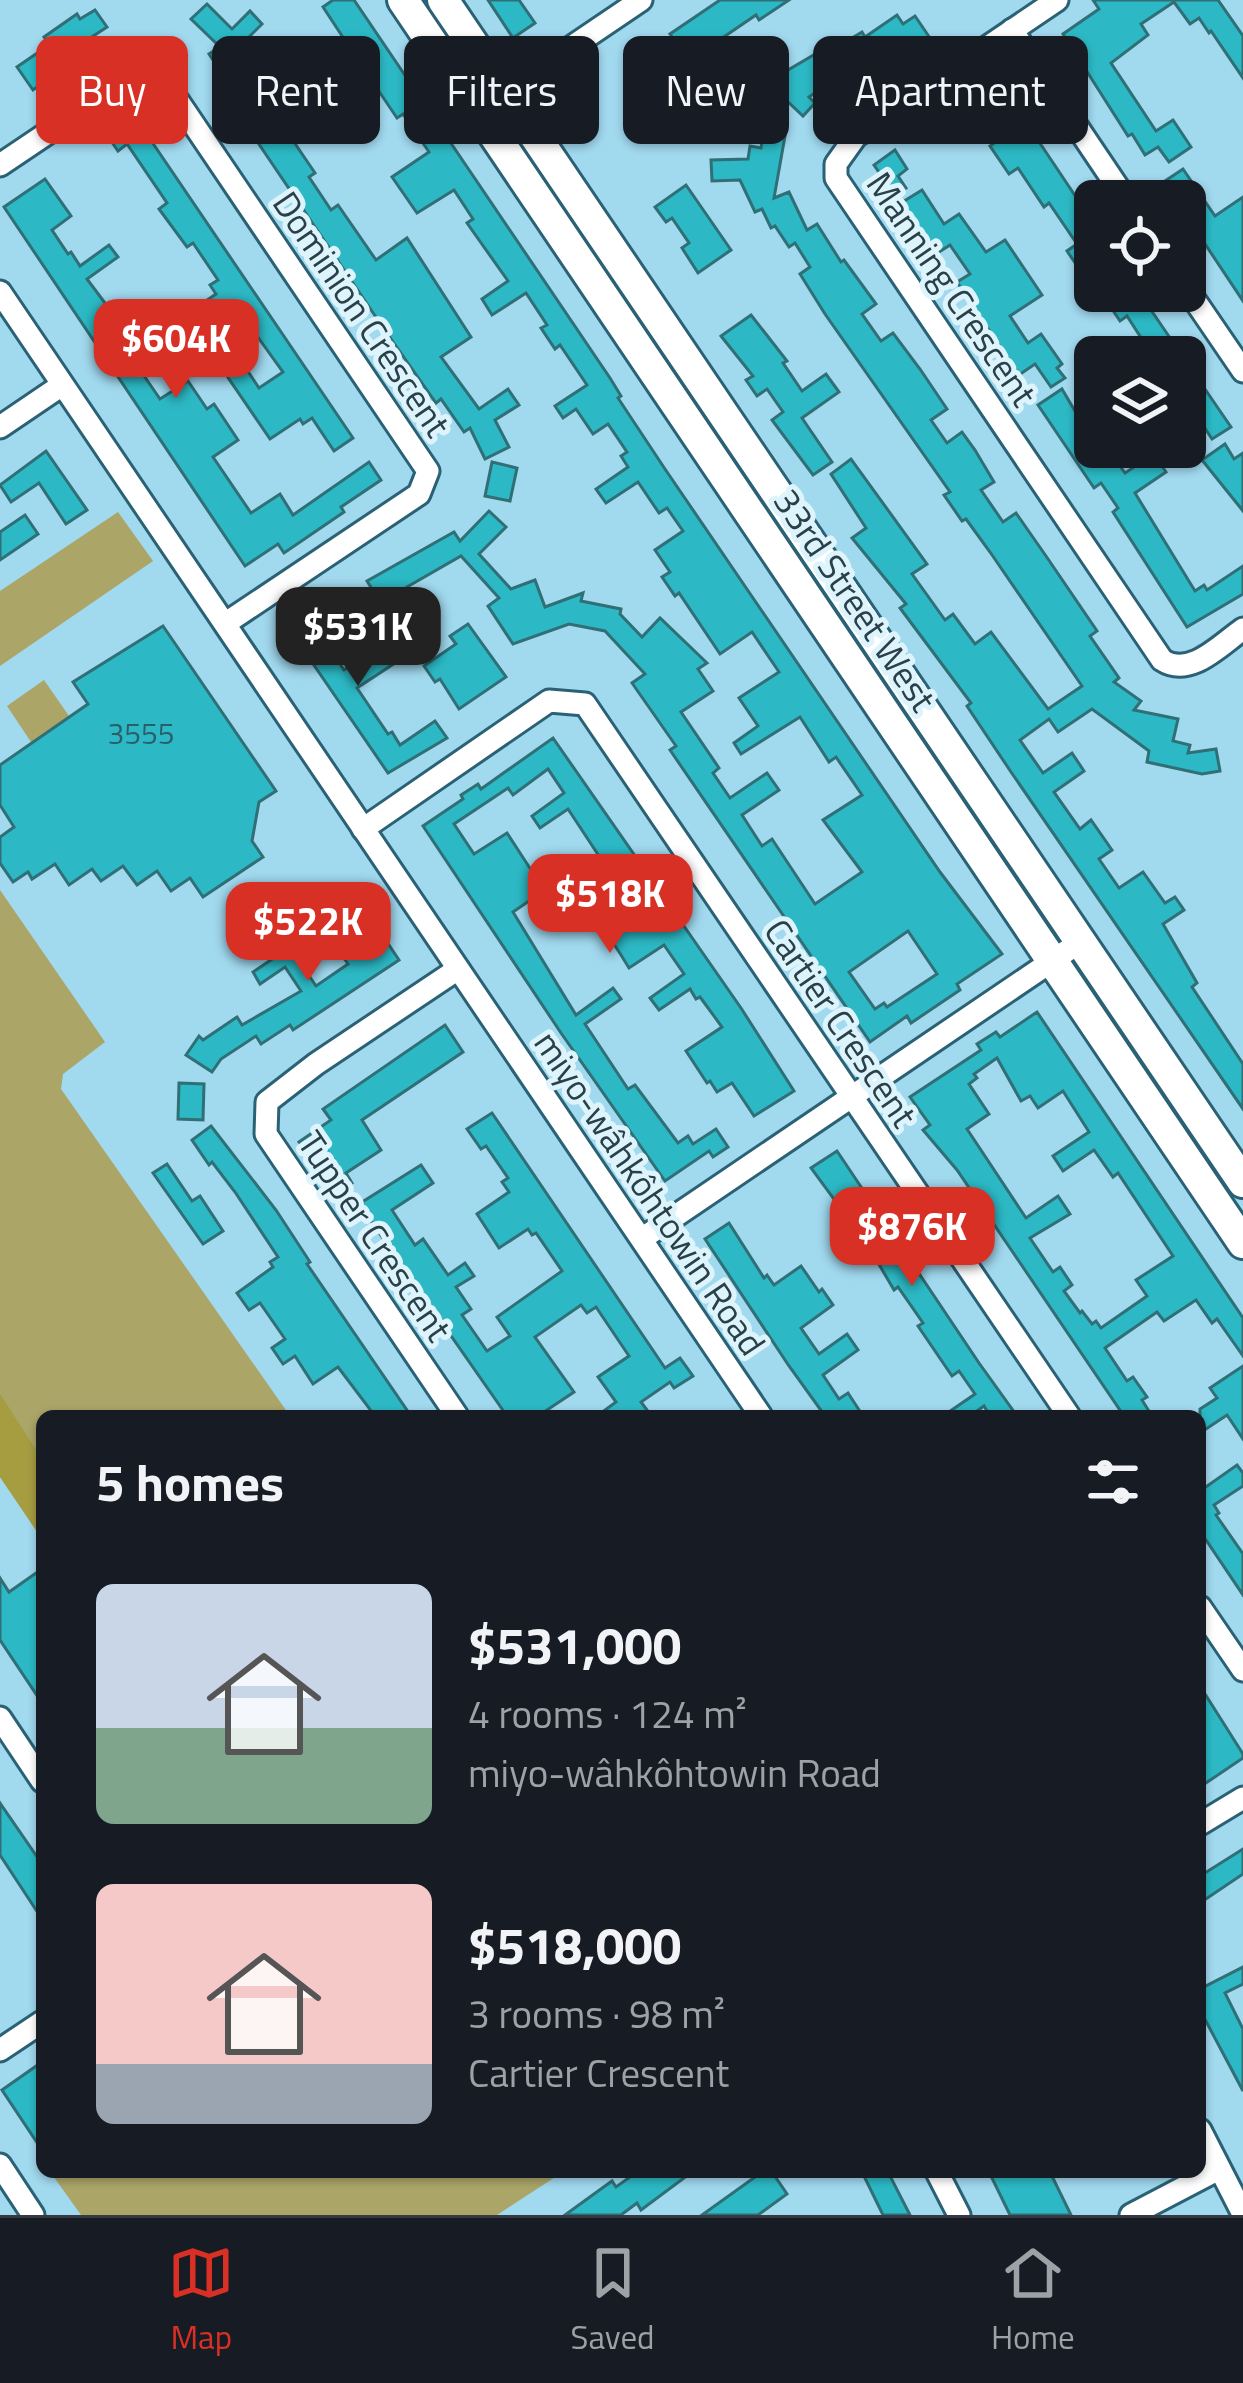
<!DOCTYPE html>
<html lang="en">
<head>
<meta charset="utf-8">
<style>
  body { margin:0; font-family:"Titillium Web",sans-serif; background:#242831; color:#f1f3f6; height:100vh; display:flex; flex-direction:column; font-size:45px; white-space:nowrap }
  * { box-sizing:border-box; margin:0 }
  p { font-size:39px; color:#9ea1a6 }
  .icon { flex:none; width:66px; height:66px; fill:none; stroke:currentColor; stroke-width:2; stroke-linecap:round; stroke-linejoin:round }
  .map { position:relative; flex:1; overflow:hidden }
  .sheet { position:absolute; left:36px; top:1410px; width:1170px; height:768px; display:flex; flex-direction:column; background:#171b24; border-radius:18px; box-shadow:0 3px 9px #0004 }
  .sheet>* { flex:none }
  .top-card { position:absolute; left:36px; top:36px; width:1173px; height:108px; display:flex; gap:24px }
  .fabs { position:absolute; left:1074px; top:180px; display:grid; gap:24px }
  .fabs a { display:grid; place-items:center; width:132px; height:132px; border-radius:18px; background:#171b24; box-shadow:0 3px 9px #0004; font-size:60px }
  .price { position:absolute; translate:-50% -102px; padding:0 27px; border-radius:24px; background:#d93025; color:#fff; font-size:39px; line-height:78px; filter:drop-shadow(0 3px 6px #0008) }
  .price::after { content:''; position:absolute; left:50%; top:72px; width:36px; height:27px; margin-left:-18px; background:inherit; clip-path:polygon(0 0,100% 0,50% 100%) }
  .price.current { background:#222; color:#fff }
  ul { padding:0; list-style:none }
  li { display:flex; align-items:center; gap:36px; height:300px; padding:0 60px }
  li span { display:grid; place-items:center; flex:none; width:336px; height:240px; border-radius:18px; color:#555 }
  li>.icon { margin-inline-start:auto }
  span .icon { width:144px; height:144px; fill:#fffc; stroke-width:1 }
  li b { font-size:51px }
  h2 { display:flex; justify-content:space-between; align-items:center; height:144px; padding:0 60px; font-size:51px }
  .tag { padding:0 42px; border-radius:18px; background:#171b24; box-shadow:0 3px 9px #0004; font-size:42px; line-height:108px }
  .tag.current { background:#d93025; color:#fff }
  .tab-bar { display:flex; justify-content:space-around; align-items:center; height:168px; border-top:3px solid #363941; background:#171b24; font-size:33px; color:#9ea1a6 }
  .tab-bar a { display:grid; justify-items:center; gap:6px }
  .tab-bar .current { color:#d93025 }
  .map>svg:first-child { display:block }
  .green { fill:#aba568 }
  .forest { fill:#a69c40 }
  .building { fill:#2cb9c5; stroke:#2f6f75; stroke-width:3; fill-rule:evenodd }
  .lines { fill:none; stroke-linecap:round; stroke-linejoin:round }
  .minor-casing { stroke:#2a6174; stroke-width:27 }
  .secondary-casing { stroke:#2a6174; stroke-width:36 }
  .minor { stroke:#fff; stroke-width:21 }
  .secondary { stroke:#fff; stroke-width:30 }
  .labels { text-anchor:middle; stroke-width:10; stroke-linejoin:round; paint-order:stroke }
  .number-label { font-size:30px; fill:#2a5e68 }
  .street-label { font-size:36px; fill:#294049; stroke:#def4fd }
</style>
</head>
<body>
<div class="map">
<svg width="1243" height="2215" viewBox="0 0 1243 2215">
  <rect width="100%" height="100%" fill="#a1d9ef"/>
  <g class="green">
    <path d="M118 512 153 561 0 666V591Z"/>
    <path d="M44 680 69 716 31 742 7 706Z"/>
    <path d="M0 890 105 1042 63 1074 61 1089 290 1416H42V1539L0 1477Z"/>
    <path d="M563 2172 497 2215H81L51 2173Z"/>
  </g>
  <path class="forest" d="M0 1394 42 1459V1539L0 1477Z"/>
  <g class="building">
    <path d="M333 0H354L610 378 621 396 618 398 665 469 940 872 1002 954 957 984 960 990 911 1023 907 1016 870 1042 670 750 676 746 632 683 645 674 605 631 569 624 513 644 488 606 499 598 461 556 407 587 430 621 409 635 383 597 379 600 367 581 454 532 460 541 489 511 506 527 479 554 511 589 535 580 545 607 583 593 581 601 621 609 620 614 642 637 660 618 707 663 698 669 713 691 681 712 719 768 713 773 730 798 767 773 779 790 742 815 762 846 772 839 815 904 862 872 823 820 862 795 836 757 829 762 800 717 741 754 734 743 758 726 739 698 779 672 752 632 720 654 679 593 675 596 662 577 670 572 655 550 683 531 667 508 659 513 638 482 606 503 596 489 628 467 621 456 627 452 608 424 593 434 576 409 563 418 555 406 587 385 560 345 555 349 541 328 547 325 526 293 492 315 482 299 508 281 467 223 473 219 454 190 417 213 392 177 429 152 403 114 397 118 370 78 338 100 325 81 330 77 320 61 346 42 323 7ZM908 931 937 974 887 1007 884 1003 875 1009 849 972Z"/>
    <path d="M488 0H519L535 23 513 38Z"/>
    <path d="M720 0H789L759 20 756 15 693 58 699 67 653 97 639 76 680 48 670 34Z"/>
    <path d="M1093 0H1218L1243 36V78L1211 31 1209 33 1199 18 1190 24 1174 2 1141 24 1148 35 1111 63 1156 131 1173 120 1191 147 1169 162 1158 147 1145 155 1132 134 1128 136 1063 34 1099 9Z"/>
    <path d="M207 4 232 29 250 11 262 24 241 45 252 61 243 66 269 104 299 83 309 98 284 116 299 139 294 142 315 173 309 177 331 210 338 205 376 260 407 238 471 337 441 357 479 409 508 389 519 405 495 420 509 447 485 459 470 428 464 432 441 399 436 403 384 329 223 91 230 86 209 54 220 47 191 19Z"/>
    <path d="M95 10 107 27 78 46 81 51 66 61 68 65 33 90 17 67 49 45 44 37 77 14 80 19Z"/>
    <path d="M897 15 903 24 915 16 930 38 869 79 858 63 809 97 815 103 803 116 787 101 777 113 761 98 783 73 817 53 820 57 862 32 865 37Z"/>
    <path d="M997 79 1092 221 1086 226 1095 239V292L1067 251 1077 244 1049 203 1044 207 1018 168 1009 174 990 146 1004 136 989 114 961 133 943 107 961 94 965 100Z"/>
    <path d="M133 114 353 438 334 451 312 418 303 424 300 419 270 439 227 376 243 364 259 388 283 372 247 322 209 347 185 315 216 294 210 285 218 280 193 243 187 247 159 209 167 203 127 144 118 151 105 132Z"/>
    <path d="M763 133 785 136 774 198 789 192 807 230 817 224 841 262 844 260 876 304 862 314 881 341 893 333 920 369 947 409 931 420 947 443 962 432 975 450 994 482 981 490 1003 522 1016 513 1046 556 1097 631 1090 636 1119 678 1114 682 1141 701 1134 710 1178 719 1173 741 1190 745 1188 753 1216 749 1220 771 1202 774 1147 762 1149 751 1092 709 1058 732 1049 719 1020 740 1043 773 1072 753 1084 771 1054 792 1080 829 1091 820 1112 850 1099 859 1119 888 1143 872 1165 903 1175 897 1184 910 1163 924 1197 983 1192 987 1243 1064V1109L1011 772 967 706 971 703 900 608 906 604 852 538 866 528 831 474 851 459 927 564 912 574 945 620 953 614 975 644 991 632 1048 709 1082 686 990 552 966 519 962 521 944 495 950 492 825 314 800 274 810 267 795 243 789 247 775 226 771 228 762 209 755 212 740 180 712 181 711 160 748 159 750 146 761 148Z"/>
    <path d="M895 150 907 169 898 176 906 188 895 195 874 165Z"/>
    <path d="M1183 169 1215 216 1243 197V301L1185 214V201H1174L1162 183Z"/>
    <path d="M45 179 71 216 52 230 68 254 71 252 80 266 109 245 118 257 87 279 120 323 112 329 160 399 188 381 207 409 214 404 238 440 213 457 251 513 280 494 293 515 369 462 381 480 341 507 344 512 284 553 278 544 245 566 4 207Z"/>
    <path d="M686 185 731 250 698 273 682 248 689 243 672 218 666 222 655 207Z"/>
    <path d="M922 190 944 224 959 214 986 252 1005 240 1042 295 1010 316 1028 343 1041 334 1062 364 1057 368 1065 378 1051 387 1035 364 1019 375 957 282 970 274 950 245 936 254 901 203Z"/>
    <path d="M1100 291H1138L1183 357H1124L1145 344 1127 316 1120 321Z"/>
    <path d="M751 315 787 361 783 363 802 391 826 374 839 392 802 418 832 462 813 475 772 420 783 412 767 389 757 396 746 380 753 376 721 336Z"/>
    <path d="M1185 360 1231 427 1212 439 1185 398Z"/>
    <path d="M1062 389 1102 457 1110 452 1125 473 1154 454 1166 472 1135 493 1195 591 1204 585 1207 590 1243 566V594L1187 627 1113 512 1118 508 1101 483 1094 488 1038 405Z"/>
    <path d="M1225 444 1234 459 1243 453V511L1202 460Z"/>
    <path d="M46 451 87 510 66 524 39 483 11 502 0 485Z"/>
    <path d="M492 462 517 468 510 501 485 496Z"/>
    <path d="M25 515 38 534 0 560V532Z"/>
    <path d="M322 598 334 617 316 629 344 670 382 644 395 663 357 688 388 734 392 732 400 745 435 721 447 738 388 773 285 623Z"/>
    <path d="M468 624 506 677 459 709 440 679 435 682 424 666 456 644 450 636Z"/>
    <path d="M163 626 276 791 259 802 252 841 263 857 203 897 190 878 171 891 157 871 137 885 123 866 101 881 92 869 69 885 55 864 32 879 28 872 13 882 0 863V837L14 827 0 805V765L88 704 73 682Z"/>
    <path d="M553 738 741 1008 794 1091 754 1116 732 1083 717 1092 710 1081 707 1083 686 1051 722 1027 700 997 696 999 690 989 659 1010 650 998 684 974 664 945 629 968 621 955 602 926 637 901 608 858 603 862 568 809 540 828 532 816 564 793 548 769 513 795 508 788 454 824 474 854 507 833 535 876 538 874 548 888 513 912 576 1015 613 988 621 999 585 1024 628 1089 635 1085 678 1143 688 1136 693 1144 716 1129 728 1147 713 1157 709 1151 665 1181 561 1033 423 826 463 799 461 795 478 784 481 789Z"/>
    <path d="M362 893 377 915 371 918 399 960 293 1030 290 1025 261 1044 256 1036 221 1059 212 1072 186 1055 199 1036 203 1040 237 1017 242 1025 301 991 285 967 260 984 253 972 290 947 316 986 348 964 322 927 347 910 344 906Z"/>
    <path d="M1037 1012 1243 1318V1356L1217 1319 1212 1323 1196 1300 1164 1321 1157 1312 1105 1348 1127 1381 1133 1377 1147 1397 1142 1400 1152 1416H1124L957 1170 923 1130 930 1125 910 1097 981 1050 977 1044 996 1032 1000 1037ZM997 1058 1021 1101 1030 1096 1038 1108 1063 1091 1089 1132 1053 1156 1063 1171 1094 1150 1113 1177 1118 1173 1173 1256 1136 1280 1147 1296 1101 1328 1096 1321 1092 1324 1082 1311 1080 1313 1064 1291 1072 1285 1060 1267 1053 1272 1030 1238 1070 1214 1058 1196 1026 1218 967 1129 989 1114 969 1084 977 1078 974 1074Z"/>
    <path d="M445 1025 463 1052 362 1120 381 1150 346 1173 352 1183 334 1196 299 1142 331 1120 323 1109Z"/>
    <path d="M179 1083 204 1084 203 1120 178 1119Z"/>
    <path d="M492 1113 665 1368 680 1358 693 1376 674 1388 670 1382 641 1402 647 1410 638 1416H597L616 1402 598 1377 629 1356 596 1307 587 1313 581 1305 535 1337 574 1392 538 1416H507L359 1204 421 1165 433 1183 392 1210 415 1245 423 1239 448 1275 465 1263 474 1276 456 1287 471 1309 462 1315 487 1351 510 1336 497 1317 562 1271 536 1233 532 1235 528 1229 499 1248 477 1214 509 1192 502 1182 508 1178 486 1146 481 1149 467 1129Z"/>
    <path d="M211 1126 276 1210 310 1262 307 1264 411 1416H375L338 1367 313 1384 295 1356 283 1364 272 1348 285 1339 260 1303 249 1310 237 1293 273 1267 270 1262 278 1257 235 1192 212 1162 209 1165 192 1140Z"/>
    <path d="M837 1151 979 1363 1017 1416H990L984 1406 970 1416H943L975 1394 959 1371 952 1376 918 1326 923 1323 898 1287 894 1290 867 1244 811 1168Z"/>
    <path d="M167 1164 192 1201 200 1196 223 1231 203 1244 153 1173Z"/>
    <path d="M729 1223 764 1278 767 1275 774 1285 801 1266 819 1292 822 1289 833 1305 801 1328 819 1354 847 1334 858 1350 823 1375 839 1399 848 1393 863 1416H825L789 1366 705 1239Z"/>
    <path d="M1243 1366V1439L1227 1415 1200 1433V1409L1217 1398 1210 1388Z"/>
    <path d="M1237 1465 1243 1473V1486L1214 1505 1219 1513 1216 1515 1243 1554V1595L1200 1531V1485L1203 1489Z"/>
    <path d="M36 1573 42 1581V1703L0 1640V1578L9 1592Z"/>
    <path d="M1200 1686 1243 1754V1758L1200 1787Z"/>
    <path d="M0 1803 42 1864V1919L0 1855Z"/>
    <path d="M1243 1849V1874L1200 1903V1876Z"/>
    <path d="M1243 1967V1984L1225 1993 1243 2029V2091L1200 2010V1989Z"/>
    <path d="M42 2062V2150L2 2090Z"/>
    <path d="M637 2172H692L641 2210 637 2203 621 2215H565L612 2181 616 2187Z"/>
    <path d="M762 2172H772L787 2194 758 2215H702Z"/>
    <path d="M862 2172H888L910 2215H883Z"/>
    <path d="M989 2172H1050L1071 2215H1010Z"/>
  </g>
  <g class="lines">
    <g class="minor-casing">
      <g id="minor">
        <path d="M1057 0 856 136 836 164V178L1162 660C1190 678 1219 646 1243 629"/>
        <path d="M1012 30 1127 201"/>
        <path d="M477 111 641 0"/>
        <path d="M0 165 119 85 161 76 428 471 419 494 226 623"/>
        <path d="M1185 286 1243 371"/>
        <path d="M0 292 761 1416"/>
        <path d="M0 427 62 385"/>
        <path d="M363 829 549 701 585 704 1069 1416"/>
        <path d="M643 1238 1080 942"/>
        <path d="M457 1416 266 1134 267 1102 316 1064 458 969"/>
        <path d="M1200 1607 1243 1670"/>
        <path d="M0 1718 42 1781"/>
        <path d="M1200 1824 1243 1798"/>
        <path d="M0 2050 42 2022"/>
        <path d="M1200 2130 1243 2214"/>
        <path d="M0 2165 33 2215"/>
        <path d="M937 2172 959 2215"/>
        <path d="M1131 2215 1219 2169"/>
      </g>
    </g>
    <g class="secondary-casing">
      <g id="secondary">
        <path d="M403 0 1243 1243"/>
        <path d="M443 0 1243 1182"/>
      </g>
    </g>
    <use href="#minor" class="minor"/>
    <use href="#secondary" class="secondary"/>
  </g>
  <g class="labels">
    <g class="number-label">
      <text x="141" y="744">3555</text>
    </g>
    <g class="street-label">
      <text transform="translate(952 289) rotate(56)" y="13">Manning Crescent</text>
      <text transform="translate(362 314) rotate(56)" y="13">Dominion Crescent</text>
      <text transform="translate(855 600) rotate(56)" y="13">33rd Street West</text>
      <text transform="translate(841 1023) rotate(56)" y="13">Cartier Crescent</text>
      <text transform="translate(650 1193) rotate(56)" y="13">miyo-wâhkôhtowin Road</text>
      <text transform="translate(375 1236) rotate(56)" y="13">Tupper Crescent</text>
    </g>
  </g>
</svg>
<div class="fabs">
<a><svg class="icon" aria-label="locate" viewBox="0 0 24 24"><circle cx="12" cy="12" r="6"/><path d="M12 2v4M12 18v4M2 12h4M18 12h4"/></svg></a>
<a><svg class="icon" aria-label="layers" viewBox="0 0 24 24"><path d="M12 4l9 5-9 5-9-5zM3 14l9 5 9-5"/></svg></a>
</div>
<b class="price" style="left:176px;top:401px">$604K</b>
<b class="price current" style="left:358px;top:689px">$531K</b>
<b class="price" style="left:610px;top:956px">$518K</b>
<b class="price" style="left:308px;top:984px">$522K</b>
<b class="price" style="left:912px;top:1289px">$876K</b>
<div class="top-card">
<a class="tag current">Buy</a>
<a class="tag">Rent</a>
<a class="tag">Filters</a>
<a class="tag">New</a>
<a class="tag">Apartment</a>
</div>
<section class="sheet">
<h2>5 homes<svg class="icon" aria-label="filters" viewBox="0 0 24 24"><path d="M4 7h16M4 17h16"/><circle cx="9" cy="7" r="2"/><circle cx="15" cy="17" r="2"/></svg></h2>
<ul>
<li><span style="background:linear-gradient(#c9d6e8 60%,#7fa58c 0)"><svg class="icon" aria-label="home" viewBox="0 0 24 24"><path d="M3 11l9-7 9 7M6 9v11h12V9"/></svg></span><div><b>$531,000</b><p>4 rooms · 124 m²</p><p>miyo-wâhkôhtowin Road</p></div></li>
<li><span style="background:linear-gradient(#f6c9c9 75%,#9aa5b1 0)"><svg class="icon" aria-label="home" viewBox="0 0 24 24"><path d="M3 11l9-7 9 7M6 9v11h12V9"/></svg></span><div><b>$518,000</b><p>3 rooms · 98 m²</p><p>Cartier Crescent</p></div></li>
</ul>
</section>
</div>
<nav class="tab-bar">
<a class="current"><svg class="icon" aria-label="map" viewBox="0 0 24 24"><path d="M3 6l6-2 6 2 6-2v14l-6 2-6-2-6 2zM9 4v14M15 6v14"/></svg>Map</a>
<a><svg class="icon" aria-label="saved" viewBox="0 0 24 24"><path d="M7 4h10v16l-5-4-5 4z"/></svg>Saved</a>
<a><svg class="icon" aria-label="home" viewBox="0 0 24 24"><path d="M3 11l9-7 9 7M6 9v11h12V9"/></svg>Home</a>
</nav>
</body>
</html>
